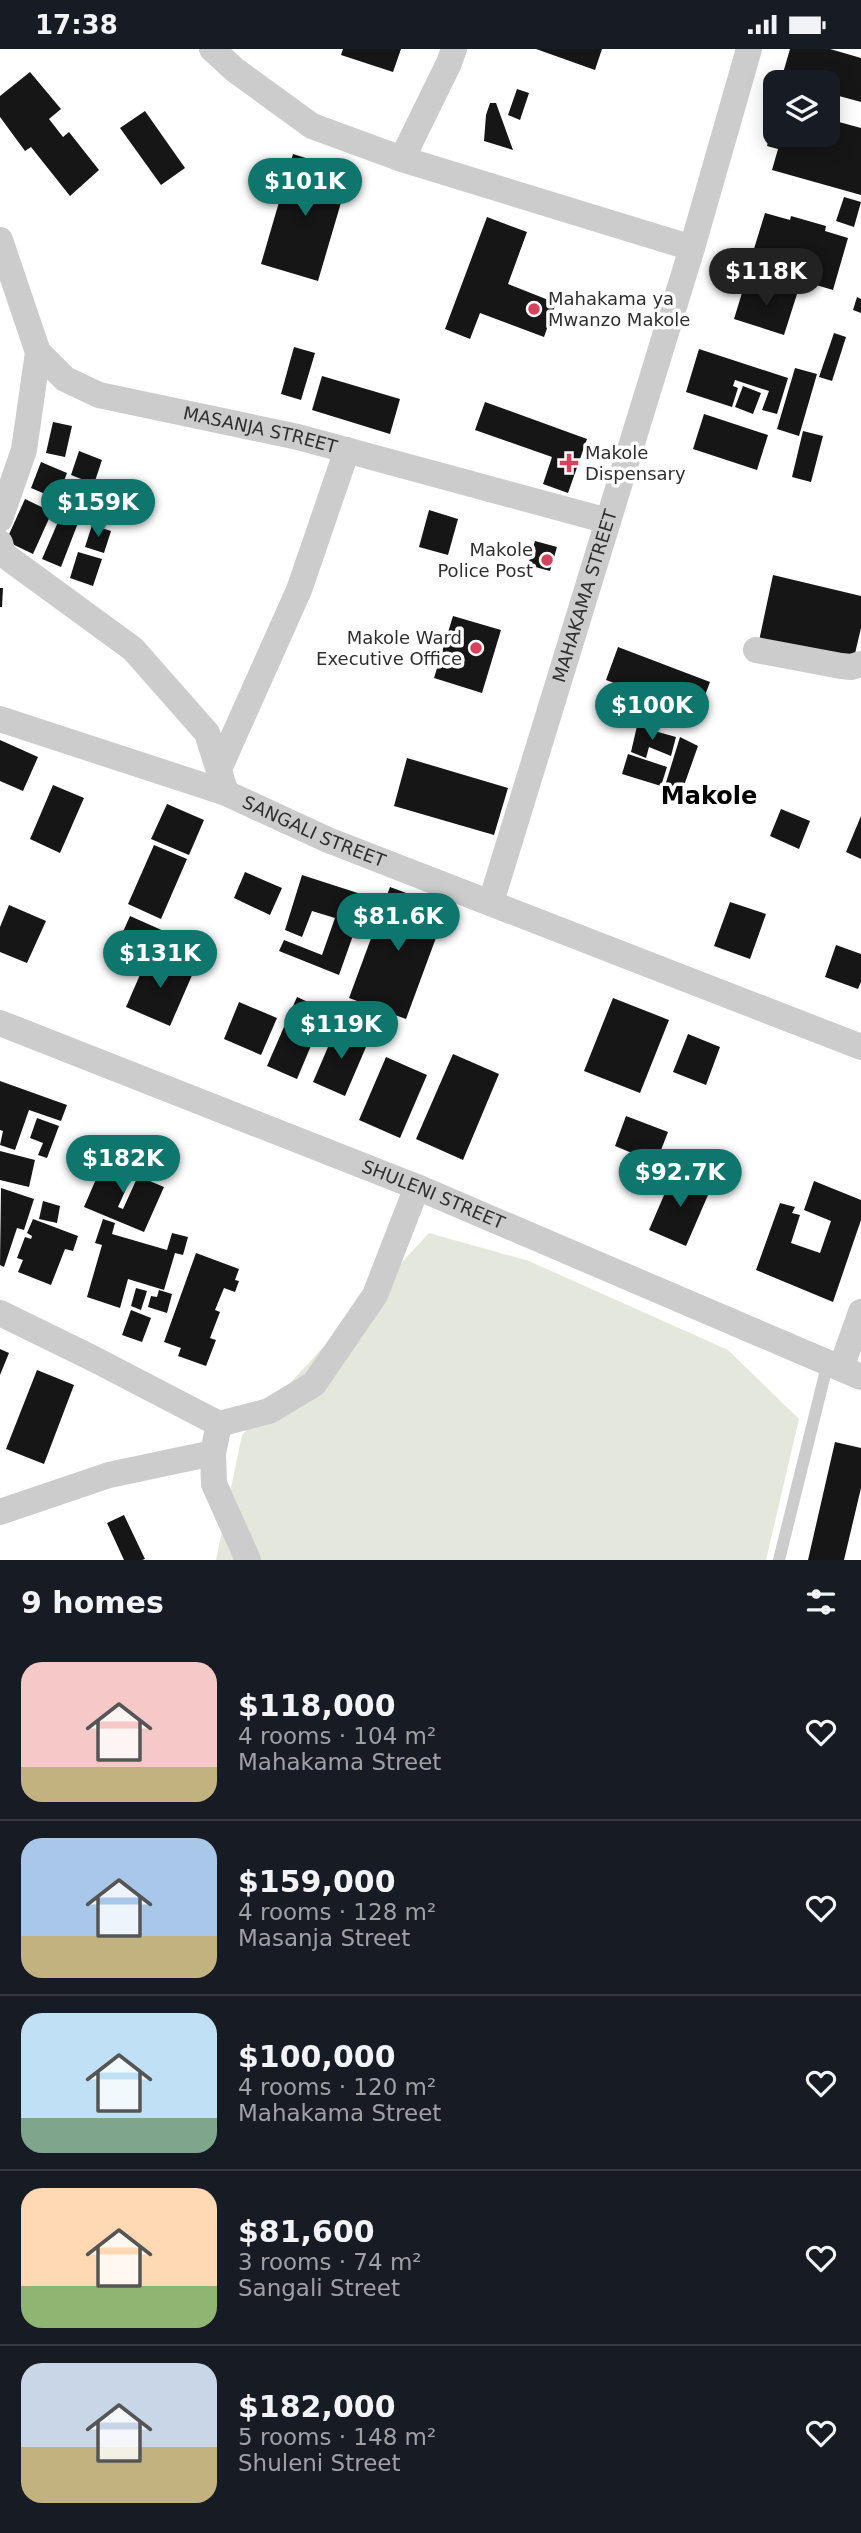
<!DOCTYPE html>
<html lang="en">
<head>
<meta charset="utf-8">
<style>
  body { margin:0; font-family:"DejaVu Sans",sans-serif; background:#20242c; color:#f1f3f6; height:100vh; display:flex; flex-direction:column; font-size:26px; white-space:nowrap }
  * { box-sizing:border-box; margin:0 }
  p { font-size:23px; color:#9ea1a6 }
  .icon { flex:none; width:38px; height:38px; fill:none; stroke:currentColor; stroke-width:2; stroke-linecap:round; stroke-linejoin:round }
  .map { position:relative; height:1511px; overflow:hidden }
  .details { display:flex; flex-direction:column; background:#171b24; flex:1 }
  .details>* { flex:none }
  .buttons { position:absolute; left:763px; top:21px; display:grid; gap:14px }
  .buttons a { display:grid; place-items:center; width:77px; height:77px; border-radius:14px; background:#171b24; box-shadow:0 4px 18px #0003; font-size:35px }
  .price { position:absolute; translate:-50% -60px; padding:0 16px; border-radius:24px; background:#0f766e; color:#fff; font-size:23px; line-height:46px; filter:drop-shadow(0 2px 4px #0008) }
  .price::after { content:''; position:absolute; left:50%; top:42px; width:21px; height:16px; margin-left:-10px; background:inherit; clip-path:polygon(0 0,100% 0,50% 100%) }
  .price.active { background:#222; color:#fff }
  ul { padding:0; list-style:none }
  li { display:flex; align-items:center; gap:21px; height:175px; padding:0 21px }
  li+li { border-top:2px solid #363941 }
  li span { display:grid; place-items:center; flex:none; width:196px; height:140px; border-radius:21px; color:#555 }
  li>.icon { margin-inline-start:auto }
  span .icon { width:84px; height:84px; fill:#fffc; stroke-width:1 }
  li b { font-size:30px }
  h2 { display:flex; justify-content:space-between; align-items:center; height:84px; padding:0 21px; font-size:30px }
  .status { display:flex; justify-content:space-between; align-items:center; height:49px; padding:0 35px; background:#171b24; direction:ltr }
  .status svg { height:19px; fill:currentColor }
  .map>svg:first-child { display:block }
  .green { fill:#e4e8dc }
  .building { fill:#161616 }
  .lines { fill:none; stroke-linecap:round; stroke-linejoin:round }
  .service { stroke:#ccc; stroke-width:12 }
  .minor { stroke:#ccc; stroke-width:26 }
  .poi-dot { fill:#d6425b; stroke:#fff; stroke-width:2.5 }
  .labels { text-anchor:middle; stroke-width:7; stroke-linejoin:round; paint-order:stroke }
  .poi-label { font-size:18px; fill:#2f2f2f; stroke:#fff; text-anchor:start }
  .street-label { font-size:18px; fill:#2f2f2f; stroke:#fff }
  .district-label { font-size:24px; font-weight:bold; fill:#000; stroke:#fff }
</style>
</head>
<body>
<div class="status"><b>17:38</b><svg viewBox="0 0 49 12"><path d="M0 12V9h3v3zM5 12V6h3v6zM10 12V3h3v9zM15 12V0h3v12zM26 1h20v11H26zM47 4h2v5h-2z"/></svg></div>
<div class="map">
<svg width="861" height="1511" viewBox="0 0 861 1511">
  <rect width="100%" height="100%" fill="#fff"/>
  <path class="green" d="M429 1184 529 1212 728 1301 799 1370 766 1511H216L242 1386Z"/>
  <g class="building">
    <path d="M343 0H401L393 23 341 6Z"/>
    <path d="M536 0H602L595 21Z"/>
    <path d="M790 0H830L861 9V53L828 44V33L788 32 790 25 783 24Z"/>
    <path d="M30 23 61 60 49 70 63 88 69 83 99 121 70 147 31 98 25 102 0 68V47Z"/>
    <path d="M517 40 529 44 520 71 508 66Z"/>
    <path d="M490 54H496L513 101 484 92 486 66Z"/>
    <path d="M145 62 185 119 161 136 120 79Z"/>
    <path d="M774 68 775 86H828V70L861 79V146L772 121 778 100 767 97Z"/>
    <path d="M293 105 350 123 318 232 261 215Z"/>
    <path d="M844 148 861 153 854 178 836 172Z"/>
    <path d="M765 164 790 171 791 167 826 177 825 182 848 189 833 241 806 233 804 240 774 231 776 224 749 216Z"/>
    <path d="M487 168 527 183 508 235 556 254 544 288 480 264 470 290 445 280Z"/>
    <path d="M745 234 776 245 778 239 797 245 784 286 734 270Z"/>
    <path d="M857 248 861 250V264L853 261Z"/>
    <path d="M834 284 846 288 832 332 819 328Z"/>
    <path d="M294 298 315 304 301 351 281 345Z"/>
    <path d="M699 300 788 329 777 365 762 361 769 342 735 331 733 337 738 339 732 358 686 343Z"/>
    <path d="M795 319 817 325 799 387 777 380Z"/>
    <path d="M322 327 400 350 390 385 312 361Z"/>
    <path d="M743 337 761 344 753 365 735 358Z"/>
    <path d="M485 353 587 390 568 444 543 435 552 408 475 381Z"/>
    <path d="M704 365 768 386 757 421 693 400Z"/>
    <path d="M53 373 72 377 65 408 46 404Z"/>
    <path d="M803 382 823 387 811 433 792 428Z"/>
    <path d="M79 402 102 411 94 435 71 426Z"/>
    <path d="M41 413 67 424 57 450 31 439Z"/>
    <path d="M25 450 52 463 33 505 6 492Z"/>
    <path d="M429 461 458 470 448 506 419 498Z"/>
    <path d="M61 466 78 474 61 518 42 510Z"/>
    <path d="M92 476 111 482 104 504 85 498Z"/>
    <path d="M535 492 557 498 550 522 528 516Z"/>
    <path d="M78 503 102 510 93 537 70 529Z"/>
    <path d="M773 526 861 547V579L853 613 759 592Z"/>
    <path d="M0 539H3L2 558H0Z"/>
    <path d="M453 567 501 581 482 644 434 629Z"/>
    <path d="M618 598 710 633 698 665 606 631Z"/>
    <path d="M637 677 676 688 671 707 649 698 646 709 631 703Z"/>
    <path d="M680 688 698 697 681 745 664 740Z"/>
    <path d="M0 691 38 708 23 742 0 732Z"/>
    <path d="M628 705 667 718 661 737 622 725Z"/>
    <path d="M407 709 508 739 494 786 394 757Z"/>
    <path d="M53 736 84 749 60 804 30 790Z"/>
    <path d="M167 755 204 771 189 806 151 790Z"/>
    <path d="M781 760 810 772 799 800 770 787Z"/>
    <path d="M861 767V810L846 803Z"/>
    <path d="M154 796 187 810 161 870 128 855Z"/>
    <path d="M245 823 282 839 270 866 234 849Z"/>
    <path d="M302 826 367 847 339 926 279 902 284 891 322 906 335 869 312 862 302 888 285 881Z"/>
    <path d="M390 838 447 859 406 970 349 949Z"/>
    <path d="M730 853 766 865 750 910 714 897Z"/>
    <path d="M9 856 46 872 27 914 0 903V878Z"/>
    <path d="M130 867 175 887 167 905 122 885Z"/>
    <path d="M836 896 861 905V933L858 940 825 928Z"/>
    <path d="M149 905 193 924 170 977 126 958Z"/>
    <path d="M297 948 326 961 297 1030 267 1017Z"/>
    <path d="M613 949 669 971 640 1044 584 1022Z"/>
    <path d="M239 953 277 969 261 1006 224 990Z"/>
    <path d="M337 977 369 991 345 1047 313 1033Z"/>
    <path d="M688 985 720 998 706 1036 673 1023Z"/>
    <path d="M453 1005 499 1025 463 1111 416 1090Z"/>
    <path d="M386 1008 427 1026 400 1089 359 1071Z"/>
    <path d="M0 1032 67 1056 61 1072 29 1061 15 1101 0 1096 3 1082 0 1081Z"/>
    <path d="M626 1067 668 1083 656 1114 615 1097Z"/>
    <path d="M37 1069 59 1077 47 1109 38 1106 43 1094 30 1089Z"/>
    <path d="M0 1102 35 1111 29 1138 0 1131Z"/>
    <path d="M106 1107 135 1120 118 1158 123 1160 138 1127 164 1138 144 1183 84 1158Z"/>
    <path d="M674 1123 711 1139 686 1197 649 1181Z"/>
    <path d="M814 1132 861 1151V1171L833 1253 756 1221 780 1154 795 1158 792 1164 800 1166 791 1194 820 1204 831 1172 804 1161Z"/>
    <path d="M1 1139 34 1150 24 1181 17 1179 4 1218 0 1216Z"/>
    <path d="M43 1152 60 1157 57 1174 39 1170Z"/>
    <path d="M33 1170 78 1187 73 1202 65 1200 51 1236 18 1223 23 1211 17 1209 25 1188 31 1190 32 1187 27 1184Z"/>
    <path d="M103 1170 115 1174 112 1185 167 1201 172 1184 188 1188 183 1206 175 1204 164 1241 128 1230 120 1259 87 1248 102 1196 95 1194Z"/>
    <path d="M196 1204 239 1220 235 1231 239 1232 235 1243 224 1239 215 1261 220 1263 210 1289 216 1291 206 1317 178 1307 181 1299 164 1293Z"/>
    <path d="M136 1239 147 1242 141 1261 131 1257Z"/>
    <path d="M159 1241 172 1245 167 1264 148 1258 151 1247 157 1248Z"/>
    <path d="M131 1261 151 1269 142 1293 122 1286Z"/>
    <path d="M0 1300 9 1304 0 1326Z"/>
    <path d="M37 1321 74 1336 44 1415 6 1400Z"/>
    <path d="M835 1393 861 1399V1439L844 1511H808Z"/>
    <path d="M124 1466 145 1510 142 1511H124L107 1474Z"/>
  </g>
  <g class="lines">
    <path class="service" d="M779 1511 828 1313"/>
    <g class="minor">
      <path d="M212 0 235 21 312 77 402 110 692 199"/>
      <path d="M402 110 449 14 454 0"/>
      <path id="s1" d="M0 191 38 303 65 330 99 346 298 388 608 472"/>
      <path d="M0 470 24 401 38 303"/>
      <path d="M0 494 3 505 133 600 207 684 226 744"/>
      <path d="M756 601 841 617 851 618 861 615"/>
      <path id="s2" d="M0 670 226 744 328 791 861 998"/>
      <path d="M219 720 299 541 347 401"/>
      <path id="s3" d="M491 853 692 199 749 0"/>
      <path id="s4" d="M0 974 417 1138 861 1328"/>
      <path d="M0 1264 92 1309 219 1375 213 1404 214 1435 248 1511"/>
      <path d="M841 1319 861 1263"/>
      <path d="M219 1375 269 1362 314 1335 375 1246 417 1138"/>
      <path d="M0 1463 109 1426 213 1404"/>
    </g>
  </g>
  <g class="poi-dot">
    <circle cx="534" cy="260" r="7"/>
    <path d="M565.5 403.5h7v7h7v7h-7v7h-7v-7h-7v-7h7z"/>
    <circle cx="547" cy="511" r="7"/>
    <circle cx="476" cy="599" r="7"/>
  </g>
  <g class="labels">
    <g class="poi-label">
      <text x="548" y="256">Mahakama ya<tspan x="548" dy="21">Mwanzo Makole</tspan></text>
      <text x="585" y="410">Makole<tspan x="585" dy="21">Dispensary</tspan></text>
      <text x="533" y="507" text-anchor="end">Makole<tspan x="533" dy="21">Police Post</tspan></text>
      <text x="462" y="595" text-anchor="end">Makole Ward<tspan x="462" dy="21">Executive Office</tspan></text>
    </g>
    <g class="street-label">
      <text dy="6" stroke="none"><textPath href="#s1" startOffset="359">MASANJA STREET</textPath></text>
      <text dy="6" stroke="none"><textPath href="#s3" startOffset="320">MAHAKAMA STREET</textPath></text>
      <text dy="6" stroke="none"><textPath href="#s2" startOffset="334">SANGALI STREET</textPath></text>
      <text dy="6" stroke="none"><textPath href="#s4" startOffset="466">SHULENI STREET</textPath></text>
    </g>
    <g class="district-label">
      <text x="709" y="755">Makole</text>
    </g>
  </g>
</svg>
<div class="buttons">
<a><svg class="icon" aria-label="layers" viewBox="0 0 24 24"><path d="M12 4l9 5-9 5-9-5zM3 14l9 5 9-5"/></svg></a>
</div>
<b class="price" style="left:305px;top:169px">$101K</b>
<b class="price active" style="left:766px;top:259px">$118K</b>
<b class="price" style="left:98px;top:490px">$159K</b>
<b class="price" style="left:652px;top:693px">$100K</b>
<b class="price" style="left:398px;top:904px">$81.6K</b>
<b class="price" style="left:160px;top:941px">$131K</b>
<b class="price" style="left:341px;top:1012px">$119K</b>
<b class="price" style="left:123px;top:1146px">$182K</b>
<b class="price" style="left:680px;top:1160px">$92.7K</b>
</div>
<section class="details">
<h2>9 homes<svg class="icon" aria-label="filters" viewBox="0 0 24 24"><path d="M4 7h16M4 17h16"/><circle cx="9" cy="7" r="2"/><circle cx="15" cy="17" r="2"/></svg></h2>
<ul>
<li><span style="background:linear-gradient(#f6c9c9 75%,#c2b280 0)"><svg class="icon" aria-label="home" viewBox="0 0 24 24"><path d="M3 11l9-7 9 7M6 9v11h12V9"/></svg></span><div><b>$118,000</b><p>4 rooms · 104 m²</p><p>Mahakama Street</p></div><svg class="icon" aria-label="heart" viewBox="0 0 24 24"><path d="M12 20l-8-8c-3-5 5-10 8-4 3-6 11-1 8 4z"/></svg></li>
<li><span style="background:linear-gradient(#a9c7e8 70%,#c2b280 0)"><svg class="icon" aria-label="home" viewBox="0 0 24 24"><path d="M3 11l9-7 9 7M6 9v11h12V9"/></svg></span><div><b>$159,000</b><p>4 rooms · 128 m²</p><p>Masanja Street</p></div><svg class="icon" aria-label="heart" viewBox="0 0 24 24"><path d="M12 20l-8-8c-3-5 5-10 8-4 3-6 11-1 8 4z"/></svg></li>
<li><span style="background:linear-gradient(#bfe0f5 75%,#7fa58c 0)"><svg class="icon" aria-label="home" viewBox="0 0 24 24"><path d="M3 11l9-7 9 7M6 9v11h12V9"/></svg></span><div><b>$100,000</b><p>4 rooms · 120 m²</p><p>Mahakama Street</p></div><svg class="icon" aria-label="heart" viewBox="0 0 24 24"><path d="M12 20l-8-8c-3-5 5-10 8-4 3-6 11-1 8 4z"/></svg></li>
<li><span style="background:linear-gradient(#ffd9b3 70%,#8fb573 0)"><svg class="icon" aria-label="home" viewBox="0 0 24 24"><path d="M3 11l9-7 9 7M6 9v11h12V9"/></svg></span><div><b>$81,600</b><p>3 rooms · 74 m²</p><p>Sangali Street</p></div><svg class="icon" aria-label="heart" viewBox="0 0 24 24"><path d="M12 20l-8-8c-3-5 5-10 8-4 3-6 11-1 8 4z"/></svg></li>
<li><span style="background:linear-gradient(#c9d6e8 60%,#c2b280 0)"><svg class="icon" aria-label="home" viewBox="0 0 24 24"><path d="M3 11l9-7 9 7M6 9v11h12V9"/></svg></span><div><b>$182,000</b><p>5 rooms · 148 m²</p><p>Shuleni Street</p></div><svg class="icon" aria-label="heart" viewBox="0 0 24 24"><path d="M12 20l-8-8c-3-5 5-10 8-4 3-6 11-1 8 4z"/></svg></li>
</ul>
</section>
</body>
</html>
